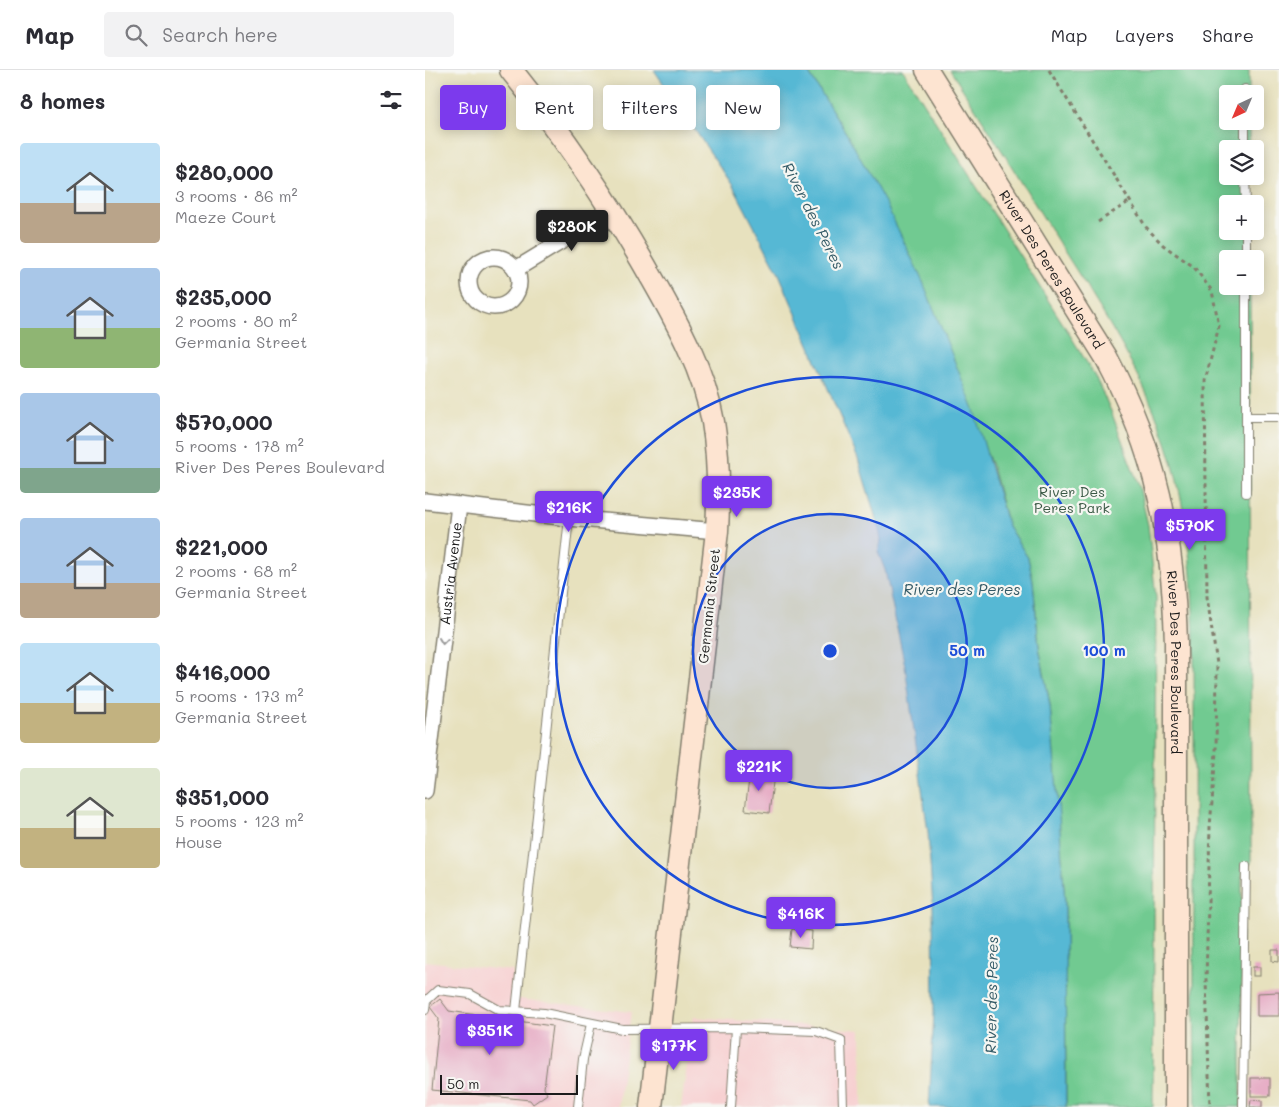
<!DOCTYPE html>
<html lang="en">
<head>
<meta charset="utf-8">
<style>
  body { margin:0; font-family:Mali,sans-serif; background:#f2f2f3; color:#2b2b33; height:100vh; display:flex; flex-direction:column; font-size:19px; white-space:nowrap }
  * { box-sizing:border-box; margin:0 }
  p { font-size:16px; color:#7c7c81 }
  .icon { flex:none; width:28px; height:28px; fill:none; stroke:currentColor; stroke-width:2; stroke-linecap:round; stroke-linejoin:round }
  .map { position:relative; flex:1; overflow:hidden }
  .drawer { display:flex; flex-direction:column; background:#fff; width:425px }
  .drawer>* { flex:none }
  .top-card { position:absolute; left:15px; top:15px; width:475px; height:45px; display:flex; gap:10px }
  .needle { width:32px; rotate:224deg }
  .tools { position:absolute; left:794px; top:15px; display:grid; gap:10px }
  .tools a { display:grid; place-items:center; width:45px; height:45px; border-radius:5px; background:#fff; box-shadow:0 2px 12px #0003; font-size:25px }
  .scale { position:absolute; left:15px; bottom:12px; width:138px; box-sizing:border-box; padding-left:5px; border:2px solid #1c1c1c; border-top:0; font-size:14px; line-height:18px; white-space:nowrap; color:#1c1c1c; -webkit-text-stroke:4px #f6f6f2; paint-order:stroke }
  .price { position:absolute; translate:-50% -42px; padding:0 11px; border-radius:5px; background:#7c3aed; color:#fff; font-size:16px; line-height:32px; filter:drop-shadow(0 1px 2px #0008) }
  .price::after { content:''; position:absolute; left:50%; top:30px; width:15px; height:11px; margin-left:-8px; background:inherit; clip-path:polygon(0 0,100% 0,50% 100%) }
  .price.active { background:#222; color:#fff }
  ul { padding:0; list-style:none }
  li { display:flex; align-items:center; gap:15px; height:125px; padding:0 20px }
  li span { display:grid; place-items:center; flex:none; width:140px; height:100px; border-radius:5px; color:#555 }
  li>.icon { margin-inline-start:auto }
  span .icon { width:60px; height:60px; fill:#fffc; stroke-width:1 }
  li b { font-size:21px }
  h2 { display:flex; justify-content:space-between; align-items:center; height:60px; padding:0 20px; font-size:21px }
  .tag { padding:0 18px; border-radius:5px; background:#fff; box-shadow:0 2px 12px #0003; font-size:18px; line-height:45px }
  .tag.active { background:#7c3aed; color:#fff }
  header { display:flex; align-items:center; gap:30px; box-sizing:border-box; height:70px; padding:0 25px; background:#fff; border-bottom:1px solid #e1e1e2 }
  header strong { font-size:24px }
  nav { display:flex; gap:28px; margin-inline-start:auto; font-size:18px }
  .search { width:350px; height:45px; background:#f2f2f3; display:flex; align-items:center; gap:12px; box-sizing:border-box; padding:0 18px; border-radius:5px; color:#7c7c81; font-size:19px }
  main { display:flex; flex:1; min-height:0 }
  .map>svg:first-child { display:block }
  .built { fill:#f7cfd0 }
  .green { fill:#71ca91; stroke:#467356 }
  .water { fill:#56b8d4; stroke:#396a78 }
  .building { fill:#e6abc4 }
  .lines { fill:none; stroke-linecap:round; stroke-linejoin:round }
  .service-casing { stroke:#827e6d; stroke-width:10 }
  .minor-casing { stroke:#827e6d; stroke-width:18 }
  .secondary-casing { stroke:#827e6d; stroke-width:25 }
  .path { stroke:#827e6d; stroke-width:3; stroke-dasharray:4 4; stroke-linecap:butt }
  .service { stroke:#fff; stroke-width:8 }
  .minor { stroke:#fff; stroke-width:15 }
  .secondary { stroke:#fde4d1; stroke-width:22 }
  .oneway { stroke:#999 }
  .ring { fill:none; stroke:#1d4ed8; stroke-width:2.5 }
  .labels { text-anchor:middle; stroke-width:4.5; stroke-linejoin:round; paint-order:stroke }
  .street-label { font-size:14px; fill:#1c1c1c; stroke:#f6f6f2 }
  .park-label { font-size:14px; fill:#3a5945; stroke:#f6f6f2 }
  .water-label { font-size:15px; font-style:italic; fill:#335a66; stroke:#f6f6f2 }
  .centre { fill:#1d4ed8; stroke:#f6f6f2; stroke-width:2.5 }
  .ring-label { font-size:15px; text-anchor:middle; font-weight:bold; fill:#1d4ed8; stroke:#f6f6f2; stroke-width:4.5; stroke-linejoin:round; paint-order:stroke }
</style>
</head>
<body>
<header>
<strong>Map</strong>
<div class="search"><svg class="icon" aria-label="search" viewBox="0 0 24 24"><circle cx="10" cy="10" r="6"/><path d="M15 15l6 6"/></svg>Search here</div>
<nav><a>Map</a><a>Layers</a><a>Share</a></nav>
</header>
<main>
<section class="drawer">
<h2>8 homes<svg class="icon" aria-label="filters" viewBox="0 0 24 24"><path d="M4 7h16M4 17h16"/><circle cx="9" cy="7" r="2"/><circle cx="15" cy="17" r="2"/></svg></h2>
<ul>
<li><span style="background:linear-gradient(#bfe0f5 60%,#b9a48a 0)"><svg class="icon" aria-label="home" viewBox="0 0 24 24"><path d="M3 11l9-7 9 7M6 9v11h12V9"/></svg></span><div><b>$280,000</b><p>3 rooms · 86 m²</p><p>Maeze Court</p></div></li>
<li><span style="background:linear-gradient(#a9c7e8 60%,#8fb573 0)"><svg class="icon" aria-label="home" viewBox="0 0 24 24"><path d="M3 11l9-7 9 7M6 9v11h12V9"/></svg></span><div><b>$235,000</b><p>2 rooms · 80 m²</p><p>Germania Street</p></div></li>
<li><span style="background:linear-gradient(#a9c7e8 75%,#7fa58c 0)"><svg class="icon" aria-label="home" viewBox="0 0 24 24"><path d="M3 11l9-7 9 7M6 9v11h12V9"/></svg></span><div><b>$570,000</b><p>5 rooms · 178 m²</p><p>River Des Peres Boulevard</p></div></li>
<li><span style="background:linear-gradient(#a9c7e8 65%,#b9a48a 0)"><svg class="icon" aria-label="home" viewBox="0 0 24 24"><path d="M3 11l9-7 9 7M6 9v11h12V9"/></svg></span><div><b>$221,000</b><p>2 rooms · 68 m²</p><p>Germania Street</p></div></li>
<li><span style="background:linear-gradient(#bfe0f5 60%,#c2b280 0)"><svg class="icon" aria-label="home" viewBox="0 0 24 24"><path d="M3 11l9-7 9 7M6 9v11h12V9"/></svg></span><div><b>$416,000</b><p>5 rooms · 173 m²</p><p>Germania Street</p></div></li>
<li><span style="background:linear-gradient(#dfe7d0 60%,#c2b280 0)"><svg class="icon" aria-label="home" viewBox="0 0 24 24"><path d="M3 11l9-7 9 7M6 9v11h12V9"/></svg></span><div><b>$351,000</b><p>5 rooms · 123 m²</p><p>House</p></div></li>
</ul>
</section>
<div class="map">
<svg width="854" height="1037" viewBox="0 0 854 1037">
  <rect width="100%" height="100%" fill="#f6f6f2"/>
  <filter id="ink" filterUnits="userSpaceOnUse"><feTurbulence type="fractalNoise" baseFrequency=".02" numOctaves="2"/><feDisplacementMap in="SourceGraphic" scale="10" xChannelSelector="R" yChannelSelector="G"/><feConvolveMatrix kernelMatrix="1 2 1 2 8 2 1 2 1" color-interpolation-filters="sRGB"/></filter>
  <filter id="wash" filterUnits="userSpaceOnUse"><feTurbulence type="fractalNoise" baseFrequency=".0096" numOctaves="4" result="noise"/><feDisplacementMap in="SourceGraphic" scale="20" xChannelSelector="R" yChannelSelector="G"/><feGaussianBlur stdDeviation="1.12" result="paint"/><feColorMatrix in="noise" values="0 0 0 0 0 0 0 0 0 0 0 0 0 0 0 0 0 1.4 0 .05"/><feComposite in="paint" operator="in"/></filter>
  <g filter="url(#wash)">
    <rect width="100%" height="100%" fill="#e7e1be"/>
    <g class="built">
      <path d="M0 891 88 901 86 928 206 942 193 1037H0Z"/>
      <path d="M269 947 436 960 437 1037H256Z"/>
    </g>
    <g class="green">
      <path d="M382 0H478L645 265 670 306 686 341 714 416 723 455 731 528 728 1037H641L640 832 625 635 614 577 608 511 603 488 583 456 566 393 423 66Z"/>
      <path d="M525 0H824V24H802V51H824V79H802V106H824V134H802V161H825V189H802V216H825L826 794H817L816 1037H771C767 912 770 787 769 662 769 570 772 477 746 388 723 310 677 241 634 173 598 115 563 57 525 0Z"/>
    </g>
    <path class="water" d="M229 0H382L423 66 462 136 498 212 549 340 583 456 603 488 608 511 614 577 625 635 634 745 640 832 641 1037H504L509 943 508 838 503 762 480 596 460 500 453 482 456 470 453 455 433 389 354 204 308 116Z"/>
    <g id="blocks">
      <g class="building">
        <path d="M325 702 349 705 344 743 320 740Z"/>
        <path d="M367 859 387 861 386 879 365 877Z"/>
        <path d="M847 880H854V892L847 891Z"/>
        <rect x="828" y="897" width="7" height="9"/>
        <path d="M854 922V946H832V923Z"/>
        <path d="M15 929 24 941 127 956 119 1018 122 1024 108 1034 105 1030 7 1020 14 949 5 937Z"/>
        <rect x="826" y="1008" width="19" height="18"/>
        <path d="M826 1030 837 1031V1037H825Z"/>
      </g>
    </g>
  </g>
  <g filter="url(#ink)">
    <use href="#blocks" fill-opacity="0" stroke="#827e6d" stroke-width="1"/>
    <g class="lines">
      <g class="service-casing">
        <g id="service">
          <path d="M820 19V24"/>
          <path d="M820 51V79"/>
          <path d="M820 106 821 134"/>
          <path d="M821 161V189"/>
          <path d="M822 347H854"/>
          <path d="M821 423V216"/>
          <path d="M0 940 1 931 13 920 45 924 74 940 119 943 197 959 311 958 391 961 416 970 418 1037"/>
          <path d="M91 941 144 448"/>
          <path d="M153 1037 158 989 166 954"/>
          <path d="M306 1037 311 958"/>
          <path d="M818 1037 821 796"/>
        </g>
      </g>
      <g class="minor-casing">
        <g id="minor">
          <circle cx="69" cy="212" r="25"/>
          <path d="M91 199 188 140"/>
          <path d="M0 431 144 448 292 461"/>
          <path id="s1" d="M0 721 34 435"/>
        </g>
      </g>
      <g class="secondary-casing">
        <g id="secondary">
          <path d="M86 0C139 66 186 135 228 210 253 254 279 301 288 352 294 388 294 425 292 461L226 1037"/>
          <path id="s2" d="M502 0 681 287C732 383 748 464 751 573V1037"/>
        </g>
      </g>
      <g class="path">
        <path d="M624 0 721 157 738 175 769 197 787 221 794 256 780 311 782 527 792 594 791 682 785 757 781 910 785 1037"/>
        <path d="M673 152 705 131"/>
      </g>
      <use href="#service" class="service"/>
      <use href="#minor" class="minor"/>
      <use href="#secondary" class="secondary"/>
    </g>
    <defs><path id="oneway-chevron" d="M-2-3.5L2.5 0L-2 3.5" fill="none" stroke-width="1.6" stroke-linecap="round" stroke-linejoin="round" transform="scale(1.25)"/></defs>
    <use class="oneway" href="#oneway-chevron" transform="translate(18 571) rotate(97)"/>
  </g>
  <circle cx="405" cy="581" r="137" fill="#1d4ed8" fill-opacity=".12"/>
  <g class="ring">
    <circle cx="405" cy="581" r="137"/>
    <circle cx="405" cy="581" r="274"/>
  </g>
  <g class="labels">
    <g class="street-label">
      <text dy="5" stroke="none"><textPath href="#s2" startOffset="235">River Des Peres Boulevard</textPath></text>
      <text dy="5" stroke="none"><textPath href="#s1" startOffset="219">Austria Avenue</textPath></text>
      <text transform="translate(284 536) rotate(-84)" y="5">Germania Street</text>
      <text dy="5" stroke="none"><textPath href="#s2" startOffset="655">River Des Peres Boulevard</textPath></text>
    </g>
    <g class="park-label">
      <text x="647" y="427">River Des<tspan x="647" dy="16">Peres Park</tspan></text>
    </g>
    <g class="water-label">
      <text transform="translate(388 146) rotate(63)" y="5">River des Peres</text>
      <text x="537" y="525">River des Peres</text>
      <text transform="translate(567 925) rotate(-89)" y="5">River des Peres</text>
    </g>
  </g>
  <circle cx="405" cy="581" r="8" class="centre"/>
  <g class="ring-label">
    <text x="542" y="586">50 m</text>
    <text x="679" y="586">100 m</text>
  </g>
</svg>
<div class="tools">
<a><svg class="needle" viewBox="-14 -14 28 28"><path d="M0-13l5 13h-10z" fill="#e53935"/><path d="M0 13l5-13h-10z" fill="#7c7c81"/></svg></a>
<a><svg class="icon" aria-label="layers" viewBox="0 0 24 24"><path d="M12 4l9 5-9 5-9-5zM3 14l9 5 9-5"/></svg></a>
<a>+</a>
<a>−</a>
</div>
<div class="scale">50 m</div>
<b class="price active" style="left:147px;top:182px">$280K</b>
<b class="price" style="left:312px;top:448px">$235K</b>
<b class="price" style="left:144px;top:463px">$216K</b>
<b class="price" style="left:765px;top:481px">$570K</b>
<b class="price" style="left:334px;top:722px">$221K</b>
<b class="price" style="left:376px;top:869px">$416K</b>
<b class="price" style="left:65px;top:986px">$351K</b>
<b class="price" style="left:249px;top:1001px">$177K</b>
<div class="top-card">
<a class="tag active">Buy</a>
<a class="tag">Rent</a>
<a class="tag">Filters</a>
<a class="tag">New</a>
</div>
</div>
</main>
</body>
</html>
